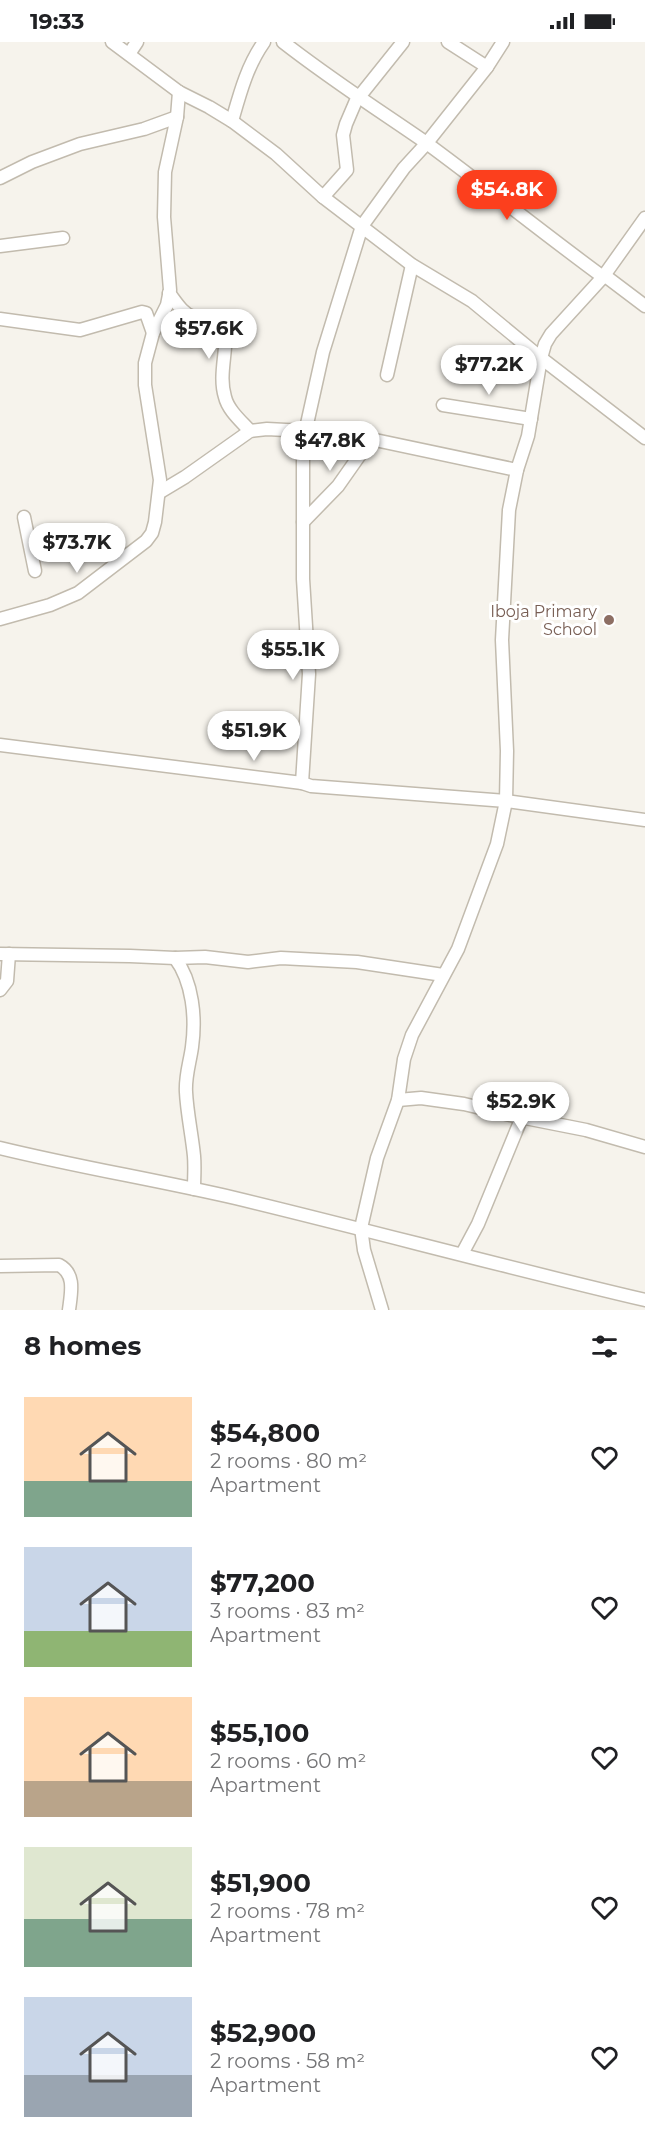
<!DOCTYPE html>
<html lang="en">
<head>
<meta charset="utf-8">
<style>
  body { margin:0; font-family:Montserrat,sans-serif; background:#f2f2f2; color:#202124; height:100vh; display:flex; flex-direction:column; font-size:22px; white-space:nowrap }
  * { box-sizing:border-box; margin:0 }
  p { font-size:20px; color:#757577 }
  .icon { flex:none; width:33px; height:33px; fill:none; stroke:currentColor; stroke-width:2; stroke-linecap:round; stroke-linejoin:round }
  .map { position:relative; height:1268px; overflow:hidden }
  .details { display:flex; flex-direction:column; background:#fff; flex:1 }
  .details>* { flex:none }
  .price { position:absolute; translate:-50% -51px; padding:0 14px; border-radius:21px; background:#fff; color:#222; font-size:20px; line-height:39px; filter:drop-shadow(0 2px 3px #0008) }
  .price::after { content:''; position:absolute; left:50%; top:36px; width:18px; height:14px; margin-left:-9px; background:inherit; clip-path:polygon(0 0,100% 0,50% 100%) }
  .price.on { background:#fc3f1d; color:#fff }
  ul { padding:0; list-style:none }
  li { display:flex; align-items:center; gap:18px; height:150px; padding:0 24px }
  li span { display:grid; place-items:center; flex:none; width:168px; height:120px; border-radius:0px; color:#555 }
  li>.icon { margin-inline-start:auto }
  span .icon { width:72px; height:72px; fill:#fffc; stroke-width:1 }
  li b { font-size:26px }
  h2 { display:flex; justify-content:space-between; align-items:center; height:72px; padding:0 24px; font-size:26px }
  .status { display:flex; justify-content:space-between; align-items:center; height:42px; padding:0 30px; background:#fff; direction:ltr }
  .status svg { height:16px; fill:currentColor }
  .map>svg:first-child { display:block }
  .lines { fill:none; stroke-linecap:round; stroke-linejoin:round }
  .street-casing { stroke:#c2bbae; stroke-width:15 }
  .street { stroke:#fff; stroke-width:12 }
  .education-dot { fill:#8d6e63; stroke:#fff; stroke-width:2 }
  .labels { text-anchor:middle; stroke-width:6; stroke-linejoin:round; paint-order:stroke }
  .education-label { font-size:16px; fill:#785e54; stroke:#fff; text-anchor:end }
</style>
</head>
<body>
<div class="status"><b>19:33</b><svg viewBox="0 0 49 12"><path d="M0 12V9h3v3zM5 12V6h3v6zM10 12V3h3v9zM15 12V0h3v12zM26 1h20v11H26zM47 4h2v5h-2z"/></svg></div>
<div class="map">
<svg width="645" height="1268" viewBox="0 0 645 1268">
  <rect width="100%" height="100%" fill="#f6f3ec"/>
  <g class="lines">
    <g class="street-casing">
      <g id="street">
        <path d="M112 0 179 50 209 65 232 79 276 112 323 155 412 223 472 259 541 316 645 396"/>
        <path d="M283 0C329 36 377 67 425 100 485 144 543 191 603 235"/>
        <path d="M448 0 487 25"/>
        <path d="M129 12 137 0"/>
        <path d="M359 55 403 0"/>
        <path d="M232 79C240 51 247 24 264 0"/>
        <path d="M0 136 32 120 80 102 144 87 177 75"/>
        <path d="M323 155 347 128 343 93 346 82 358 54"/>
        <path d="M0 204 63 196"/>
        <path d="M604 233 645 264"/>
        <path d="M169 251C176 260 182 271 193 275 204 278 216 277 225 285 228 308 218 333 225 355 228 368 241 379 250 389"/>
        <path d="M0 277 80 288 142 270 146 271 153 291"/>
        <path d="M387 333 412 223"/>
        <path d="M443 363 531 377"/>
        <path d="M160 450 185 435 250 389 267 387 342 391 517 428"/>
        <path d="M24 475 35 529"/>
        <path d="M303 480 338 444 364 407 375 398"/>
        <path d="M0 577 50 563 78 551 146 499 152 491 155 480 160 438 145 343V321L153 291 167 263 170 248 164 175 165 130 177 75 179 50"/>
        <path d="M0 703 302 741 311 744 506 759 645 778"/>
        <path d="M302 741 309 632 303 537V400L323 310 362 184 404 126 426 102 487 25 503 0"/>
        <path d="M0 912 130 914 175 916 205 915 248 920 281 916 357 920 443 933"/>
        <path d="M175 916C193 940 196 976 192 1005 190 1020 185 1034 186 1050 187 1071 192 1093 194 1114 195 1125 194 1136 194 1147"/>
        <path d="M0 948 7 939 9 912"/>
        <path d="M398 1058 421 1056 464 1062 510 1073 586 1088 645 1105"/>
        <path d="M0 1106C78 1125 157 1138 235 1156 372 1189 508 1226 645 1258"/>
        <path d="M462 1212 478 1182 522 1075"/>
        <path d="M0 1224 59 1223C76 1232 71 1251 69 1268"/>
        <path d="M382 1268 364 1208 361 1186 377 1116 398 1058 404 1017 412 993 458 907 497 802 506 759 507 709 502 598 509 468 517 428 528 394 541 316 545 302 551 292 603 235 645 176"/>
      </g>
    </g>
    <use href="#street" class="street"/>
  </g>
  <circle class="education-dot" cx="609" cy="578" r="6"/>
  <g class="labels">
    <g class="education-label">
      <text x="597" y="575">Iboja Primary<tspan x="597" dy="18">School</tspan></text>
    </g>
  </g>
</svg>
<b class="price on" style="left:507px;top:179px">$54.8K</b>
<b class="price" style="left:209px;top:318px">$57.6K</b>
<b class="price" style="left:489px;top:354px">$77.2K</b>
<b class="price" style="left:330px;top:430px">$47.8K</b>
<b class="price" style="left:77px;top:532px">$73.7K</b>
<b class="price" style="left:293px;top:639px">$55.1K</b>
<b class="price" style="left:254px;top:720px">$51.9K</b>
<b class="price" style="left:521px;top:1091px">$52.9K</b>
</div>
<section class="details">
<h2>8 homes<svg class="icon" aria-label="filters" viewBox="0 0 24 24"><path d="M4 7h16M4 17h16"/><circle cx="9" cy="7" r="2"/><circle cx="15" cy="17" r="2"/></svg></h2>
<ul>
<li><span style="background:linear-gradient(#ffd9b3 70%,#7fa58c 0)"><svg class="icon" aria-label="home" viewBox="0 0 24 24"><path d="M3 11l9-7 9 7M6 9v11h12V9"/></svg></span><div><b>$54,800</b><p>2 rooms · 80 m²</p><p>Apartment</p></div><svg class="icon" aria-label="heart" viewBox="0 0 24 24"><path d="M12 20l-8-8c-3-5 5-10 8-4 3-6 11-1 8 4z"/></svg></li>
<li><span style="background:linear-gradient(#c9d6e8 70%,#8fb573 0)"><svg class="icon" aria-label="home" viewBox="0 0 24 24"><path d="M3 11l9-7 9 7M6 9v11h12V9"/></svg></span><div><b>$77,200</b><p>3 rooms · 83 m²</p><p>Apartment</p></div><svg class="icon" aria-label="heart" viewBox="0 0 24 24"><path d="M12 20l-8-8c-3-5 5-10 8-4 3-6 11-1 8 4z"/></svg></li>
<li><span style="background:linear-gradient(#ffd9b3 70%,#b9a48a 0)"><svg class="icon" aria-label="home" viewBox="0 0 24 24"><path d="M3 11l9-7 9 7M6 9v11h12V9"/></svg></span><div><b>$55,100</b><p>2 rooms · 60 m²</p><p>Apartment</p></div><svg class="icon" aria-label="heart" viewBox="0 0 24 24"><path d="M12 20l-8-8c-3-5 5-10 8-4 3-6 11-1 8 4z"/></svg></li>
<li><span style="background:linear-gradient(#dfe7d0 60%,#7fa58c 0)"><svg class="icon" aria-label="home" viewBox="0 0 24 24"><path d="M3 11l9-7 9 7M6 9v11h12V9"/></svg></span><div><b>$51,900</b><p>2 rooms · 78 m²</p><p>Apartment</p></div><svg class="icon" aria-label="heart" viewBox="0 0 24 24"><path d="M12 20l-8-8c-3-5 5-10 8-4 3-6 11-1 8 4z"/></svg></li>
<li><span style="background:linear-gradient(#c9d6e8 65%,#9aa5b1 0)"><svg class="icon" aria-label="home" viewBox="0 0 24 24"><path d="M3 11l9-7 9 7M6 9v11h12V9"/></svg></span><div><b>$52,900</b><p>2 rooms · 58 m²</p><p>Apartment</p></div><svg class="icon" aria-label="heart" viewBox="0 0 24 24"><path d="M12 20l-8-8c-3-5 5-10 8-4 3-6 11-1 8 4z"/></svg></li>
</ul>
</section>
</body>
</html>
